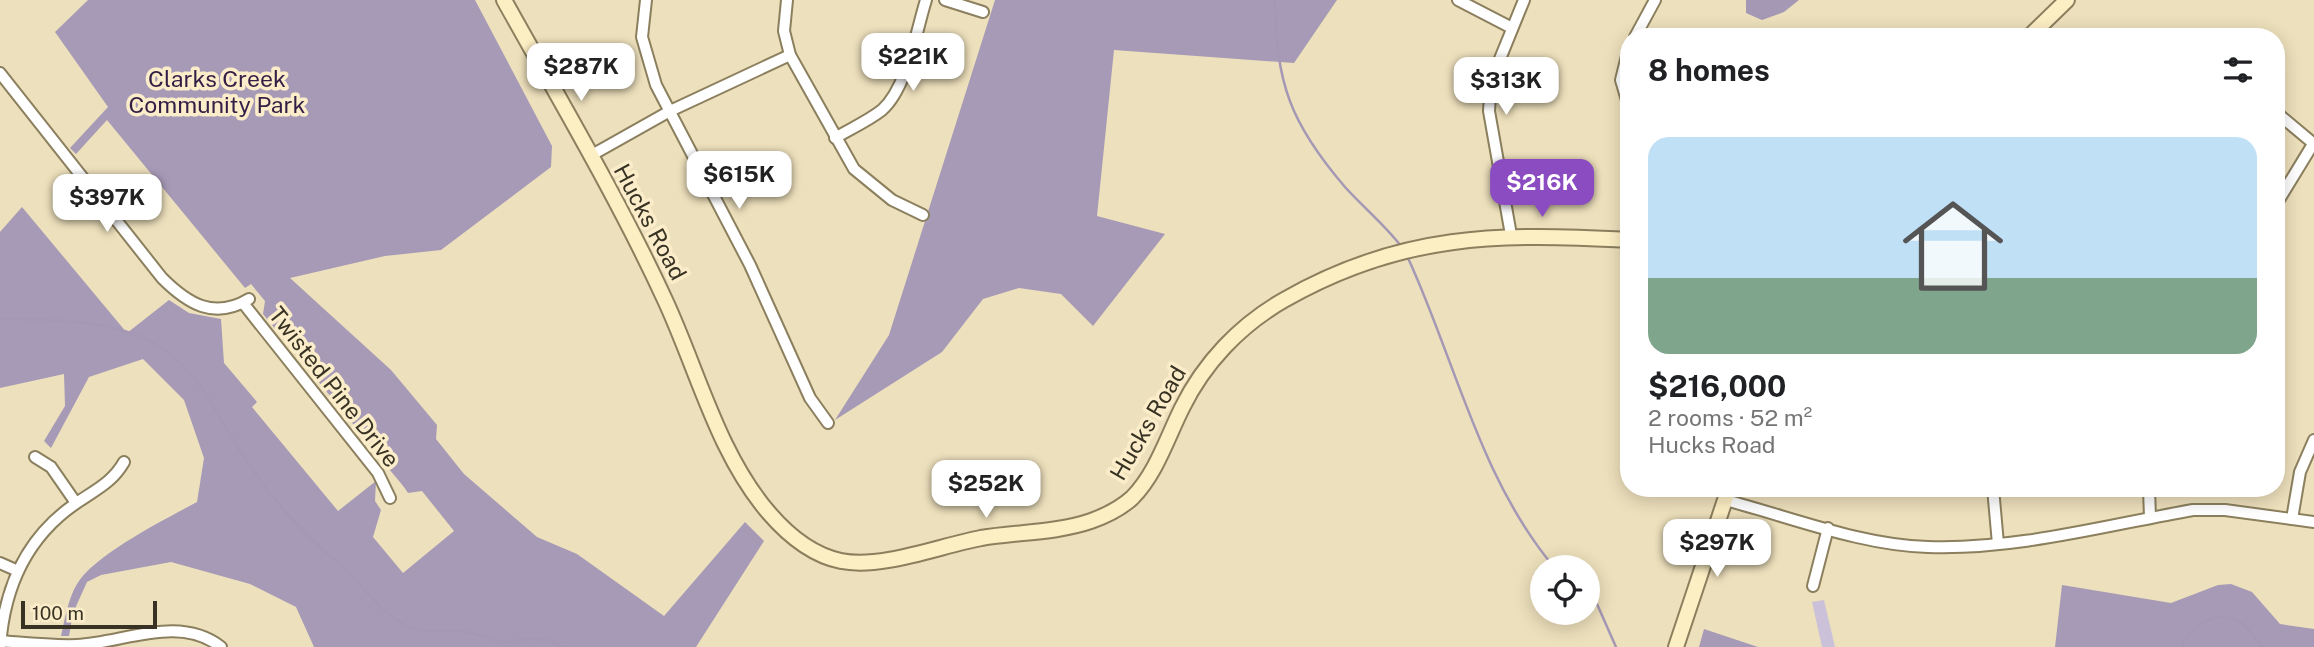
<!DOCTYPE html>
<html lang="en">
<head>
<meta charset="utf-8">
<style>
  body { margin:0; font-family:"Public Sans",sans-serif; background:#f6f6f6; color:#202124; height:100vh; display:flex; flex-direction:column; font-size:26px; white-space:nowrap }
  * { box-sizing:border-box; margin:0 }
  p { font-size:23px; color:#757577 }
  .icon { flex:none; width:38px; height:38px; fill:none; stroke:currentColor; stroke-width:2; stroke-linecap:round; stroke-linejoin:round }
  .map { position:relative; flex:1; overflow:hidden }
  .panel { position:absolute; left:1620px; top:28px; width:665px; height:469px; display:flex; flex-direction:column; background:#fff; border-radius:28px; box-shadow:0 4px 18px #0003 }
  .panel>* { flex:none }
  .controls { position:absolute; left:1530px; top:555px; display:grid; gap:14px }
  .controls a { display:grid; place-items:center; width:70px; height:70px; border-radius:50%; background:#fff; box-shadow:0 4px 18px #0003; font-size:35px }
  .scale { position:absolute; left:21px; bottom:18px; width:136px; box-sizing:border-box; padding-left:7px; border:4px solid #373224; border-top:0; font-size:19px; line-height:24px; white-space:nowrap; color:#373224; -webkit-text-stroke:5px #fbedc9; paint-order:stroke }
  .price { position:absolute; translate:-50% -60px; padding:0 16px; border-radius:14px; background:#fff; color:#222; font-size:23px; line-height:46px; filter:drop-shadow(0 2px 4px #0008) }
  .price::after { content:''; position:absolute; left:50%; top:42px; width:21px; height:16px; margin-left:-10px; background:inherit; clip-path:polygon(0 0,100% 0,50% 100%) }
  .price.current { background:#8b4cc1; color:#fff }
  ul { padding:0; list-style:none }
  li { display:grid; align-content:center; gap:14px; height:371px; padding:0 28px }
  li span { display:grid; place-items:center; height:217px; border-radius:21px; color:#555 }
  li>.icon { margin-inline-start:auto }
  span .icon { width:126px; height:126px; fill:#fffc; stroke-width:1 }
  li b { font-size:30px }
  h2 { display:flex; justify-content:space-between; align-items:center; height:84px; padding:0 28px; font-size:30px }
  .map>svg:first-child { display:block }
  .green { fill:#cbc1d8 }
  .forest { fill:#a79ab7 }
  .water { fill:#a598b5 }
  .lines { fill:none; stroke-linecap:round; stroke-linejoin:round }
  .stream { stroke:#a598b5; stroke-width:2.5 }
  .street-casing { stroke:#8b7f5e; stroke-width:14 }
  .secondary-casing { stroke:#8b7f5e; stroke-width:18 }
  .street { stroke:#fff; stroke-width:10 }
  .secondary { stroke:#fdefc4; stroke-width:14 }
  .labels { text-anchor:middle; stroke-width:7; stroke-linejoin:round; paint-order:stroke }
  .park-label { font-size:23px; fill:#331e46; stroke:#fbedc9 }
  .street-label { font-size:23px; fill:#373224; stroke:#fbedc9 }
</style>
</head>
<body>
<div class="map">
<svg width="2314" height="647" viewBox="0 0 2314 647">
  <rect width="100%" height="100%" fill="#ede0bc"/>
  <path class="green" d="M1824 600 1835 647H1822L1812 602Z"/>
  <g class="forest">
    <path d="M88 0H475L552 146 551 167 441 250 385 256 290 278 391 370 437 425 436 439 464 474 537 537 577 554 664 616 745 522 764 541 696 647H314L296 607 250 584 171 562 101 575 87 582 73 613 69 636H61C65 619 68 599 77 584 95 554 166 519 197 502L204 458 184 400 143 359 89 377 51 448 44 441 65 406 64 374 0 388V232L22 207 127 333 169 300 189 313 221 319 224 363 257 402 252 407 338 511 376 481 375 501 381 510 373 537 403 573 454 531 422 491 408 493C400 480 389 471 381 458L263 314 265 301 251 284 245 288 107 120 76 154 70 148 108 107 55 32Z"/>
    <path d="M995 0H1337L1294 63 1114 50 1097 216 1165 234 1093 326 1061 294 1019 288 983 299 942 352 835 420 889 335Z"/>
    <path d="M2231 584 2252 592 2280 624 2314 629V647H2055L2062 585 2171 603 2218 585Z"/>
    <path d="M1704 629 1758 647H1699Z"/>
  </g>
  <path class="water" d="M1746 0H1799L1784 12 1762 20 1746 13Z"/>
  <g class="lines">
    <g class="stream">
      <path d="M1275 0C1276 83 1290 123 1345 187 1363 207 1384 224 1401 246"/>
      <path d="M1408 258C1455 360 1480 479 1554 567"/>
      <path d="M0 319C40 320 82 319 121 330 187 348 205 394 237 446 263 489 299 530 337 562 361 583 379 612 407 626 425 635 441 629 459 631 473 632 487 639 501 641 523 643 542 632 562 647"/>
      <path d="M1587 594 1597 604 1616 647"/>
      <path d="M2182 647C2187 627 2221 607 2240 622 2248 628 2256 639 2262 647"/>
    </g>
    <g class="street-casing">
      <g id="street">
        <path d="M646 0 642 37 656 85 750 265 810 398 828 423"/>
        <path d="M787 0 784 31 790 55 854 169 892 200 923 215"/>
        <path d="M945 0 983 12"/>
        <path d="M1458 0 1512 28"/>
        <path d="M1635 37 1655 0"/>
        <path d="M1629 48 1621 80 1629 107"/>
        <path d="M0 73 162 278C188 304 214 320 249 299"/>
        <path d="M2277 113 2314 144"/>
        <path d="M835 138C850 129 868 121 882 110 907 88 916 32 926 0"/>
        <path d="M590 156 670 111 790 55"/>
        <path d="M2277 203 2313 144"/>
        <path d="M1511 235 1489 111 1491 81 1524 0"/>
        <path d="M243 303 378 473 390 498"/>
        <path d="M35 457 51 467 76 503"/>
        <path d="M1993 488 1998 544"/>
        <path d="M2149 488 2150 518"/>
        <path d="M1725 500C1791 517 1860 545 1928 547 2017 550 2107 525 2193 510H2225L2314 522"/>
        <path d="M2292 519 2300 472 2314 440"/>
        <path d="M0 563 18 571"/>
        <path d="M1813 586 1828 528"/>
        <path d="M0 641C26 643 52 646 77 645 123 643 179 614 221 647"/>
        <path d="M0 647C4 588 26 538 75 504 95 490 112 483 124 462"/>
      </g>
    </g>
    <g class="secondary-casing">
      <g id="secondary">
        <path d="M504 0C559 99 618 198 665 300 698 371 718 454 769 513 788 535 812 555 841 561 882 569 939 546 981 538 1017 532 1056 533 1091 521 1105 516 1121 508 1132 498 1156 474 1167 438 1182 408 1204 363 1240 325 1284 300 1401 233 1499 233 1629 240"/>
        <path d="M2029 37 2067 0"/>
        <path d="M1676 647 1729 488"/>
      </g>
    </g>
    <use href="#street" class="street"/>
    <use href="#secondary" class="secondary"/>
  </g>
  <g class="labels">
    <g class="park-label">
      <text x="217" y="87">Clarks Creek<tspan x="217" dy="26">Community Park</tspan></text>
    </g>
    <g class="street-label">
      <text transform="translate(650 222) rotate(62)" y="8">Hucks Road</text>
      <text transform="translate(334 387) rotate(52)" y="8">Twisted Pine Drive</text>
      <text transform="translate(1148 423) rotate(-60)" y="8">Hucks Road</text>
    </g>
  </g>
</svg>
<div class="controls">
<a><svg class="icon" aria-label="locate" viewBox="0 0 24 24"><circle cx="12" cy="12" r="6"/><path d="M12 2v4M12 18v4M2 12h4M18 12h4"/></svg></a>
</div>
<div class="scale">100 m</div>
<b class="price" style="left:913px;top:93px">$221K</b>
<b class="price" style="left:581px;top:103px">$287K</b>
<b class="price" style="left:1506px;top:117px">$313K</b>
<b class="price" style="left:739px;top:211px">$615K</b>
<b class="price current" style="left:1542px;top:219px">$216K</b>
<b class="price" style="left:107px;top:234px">$397K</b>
<b class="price" style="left:986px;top:520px">$252K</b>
<b class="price" style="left:1717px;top:579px">$297K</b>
<section class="panel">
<h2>8 homes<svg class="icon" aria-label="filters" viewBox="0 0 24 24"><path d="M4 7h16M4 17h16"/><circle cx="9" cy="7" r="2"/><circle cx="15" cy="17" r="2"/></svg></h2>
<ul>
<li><span style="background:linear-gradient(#bfe0f5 65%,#7fa58c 0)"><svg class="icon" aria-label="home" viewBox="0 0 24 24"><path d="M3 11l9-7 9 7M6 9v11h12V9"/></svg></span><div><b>$216,000</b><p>2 rooms · 52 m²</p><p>Hucks Road</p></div></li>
</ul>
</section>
</div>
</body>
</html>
